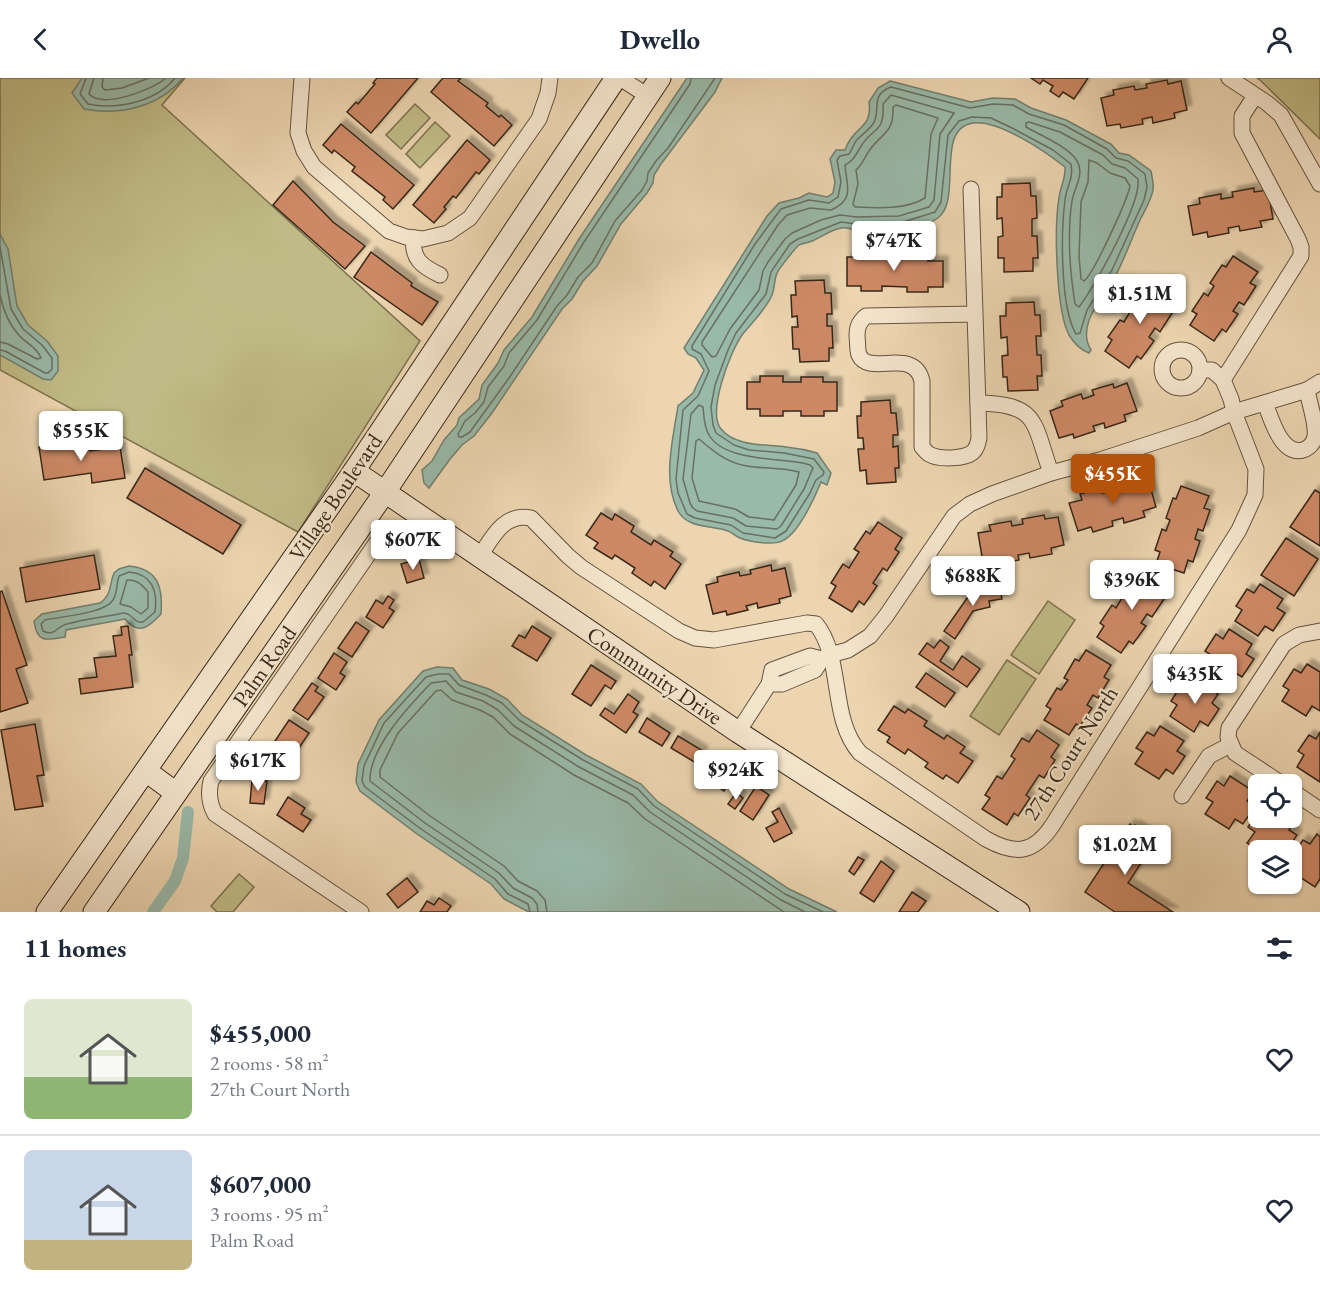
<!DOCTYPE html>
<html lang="en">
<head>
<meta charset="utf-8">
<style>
  body { margin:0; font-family:"EB Garamond",serif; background:#f2f2f3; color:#1f2937; height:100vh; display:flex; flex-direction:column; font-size:22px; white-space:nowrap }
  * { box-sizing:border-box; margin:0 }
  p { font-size:20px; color:#747a83 }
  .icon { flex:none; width:33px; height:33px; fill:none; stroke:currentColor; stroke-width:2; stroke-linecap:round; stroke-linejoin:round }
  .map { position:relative; height:834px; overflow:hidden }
  .side { display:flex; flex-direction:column; background:#fff; flex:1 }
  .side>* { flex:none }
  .controls { position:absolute; left:1248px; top:696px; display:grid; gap:12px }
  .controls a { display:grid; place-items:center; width:54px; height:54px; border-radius:9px; background:#fff; box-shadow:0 2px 4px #0004; font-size:30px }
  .price { position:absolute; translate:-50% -51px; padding:0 14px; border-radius:6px; background:#fff; color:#222; font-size:20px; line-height:39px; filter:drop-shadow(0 2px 3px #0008) }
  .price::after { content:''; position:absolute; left:50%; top:36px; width:18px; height:14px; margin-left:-9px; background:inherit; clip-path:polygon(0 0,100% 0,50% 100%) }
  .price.on { background:#b45309; color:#fff }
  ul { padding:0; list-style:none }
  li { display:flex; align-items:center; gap:18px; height:150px; padding:0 24px }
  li+li { border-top:2px solid #e0e1e3 }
  li span { display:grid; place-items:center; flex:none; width:168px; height:120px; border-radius:9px; color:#555 }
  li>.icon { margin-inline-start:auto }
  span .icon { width:72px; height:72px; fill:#fffc; stroke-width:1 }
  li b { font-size:26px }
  h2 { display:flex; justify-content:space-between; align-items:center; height:72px; padding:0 24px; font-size:26px }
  header { display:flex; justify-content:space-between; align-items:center; height:78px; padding:0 24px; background:#fff; font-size:27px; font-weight:700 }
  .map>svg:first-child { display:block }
  .green { fill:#c0bb86; stroke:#7c724f; stroke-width:1.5 }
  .water { fill:#99b9a9; stroke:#727f6f; stroke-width:1.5 }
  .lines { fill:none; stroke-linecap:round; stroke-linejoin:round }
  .shore { stroke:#687060; stroke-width:1.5 }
  .canal { stroke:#99b9a9; stroke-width:12 }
  .building { fill:#cd8966; stroke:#372818; stroke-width:1.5; filter:url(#shadow) }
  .street-casing { stroke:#64533e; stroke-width:17 }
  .secondary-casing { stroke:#372818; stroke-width:23 }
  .street { stroke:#f3e4cc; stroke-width:15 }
  .secondary { stroke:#f3e4cc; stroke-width:21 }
  .labels { text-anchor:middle; stroke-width:4.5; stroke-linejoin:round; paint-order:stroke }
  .street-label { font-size:22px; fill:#372818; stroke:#f3e4cc }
</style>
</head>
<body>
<header><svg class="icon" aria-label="back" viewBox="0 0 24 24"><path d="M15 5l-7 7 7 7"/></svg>Dwello<svg class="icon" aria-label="person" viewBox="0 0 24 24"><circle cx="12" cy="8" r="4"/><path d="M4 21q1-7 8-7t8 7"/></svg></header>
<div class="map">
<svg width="1320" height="834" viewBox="0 0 1320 834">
  <defs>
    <filter id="shadow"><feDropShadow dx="5" dy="-5" stdDeviation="1.5" flood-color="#0004"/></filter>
  </defs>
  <rect width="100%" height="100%" fill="#ecd5b0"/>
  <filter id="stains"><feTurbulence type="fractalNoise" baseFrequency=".00333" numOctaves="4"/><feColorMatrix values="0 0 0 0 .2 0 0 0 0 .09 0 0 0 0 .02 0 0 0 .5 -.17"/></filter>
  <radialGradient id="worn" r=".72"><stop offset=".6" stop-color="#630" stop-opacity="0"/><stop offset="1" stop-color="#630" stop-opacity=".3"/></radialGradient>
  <g class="green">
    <path d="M0 0H185L162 27 420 263 298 454 0 292Z"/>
    <path d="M1257 0H1320V61L1260 2Z"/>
    <path d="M415 26 430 40 401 71 386 57Z"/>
    <path d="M435 44 450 58 420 90 406 76Z"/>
    <path d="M1048 523 1075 542 1039 596 1011 577Z"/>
    <path d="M1007 582 1036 601 999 657 970 638Z"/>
    <path d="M239 796 254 809 233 834H217L211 828Z"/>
  </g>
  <g class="water">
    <path d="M82 0H183C159 29 119 38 84 31L72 15Z"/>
    <path d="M687 0H722L715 14 661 86 654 97 653 105 647 115 621 146 597 188 583 203 572 221 562 231 492 335 474 358 462 367 450 381 429 410 424 405 422 392 432 383 444 362 457 347 459 340 479 321 482 307 498 285 504 272 532 239 579 161Z"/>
    <path d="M890 3 971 24 993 20 1015 21 1031 30 1066 42 1111 66 1119 75 1129 77 1151 93C1152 99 1154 106 1153 112 1151 123 1145 132 1140 142 1132 160 1125 179 1116 197 1105 218 1075 246 1091 272L1089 275C1080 272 1074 265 1069 257 1056 232 1054 149 1059 120 1060 109 1066 101 1065 89 1046 74 998 41 973 45 934 51 963 121 938 140 919 154 881 152 859 152 853 152 847 149 841 150 830 152 822 159 812 163 808 165 803 165 799 167 796 169 778 192 777 195 774 202 775 210 772 217 765 233 752 244 742 257 730 274 707 334 721 351 736 369 765 366 786 369 796 370 807 372 817 375L831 395 827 407 821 404C815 419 799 454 784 462 775 468 750 464 740 460 735 458 732 454 728 453 711 447 688 451 678 433 662 401 673 361 678 328L693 315 704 292 696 280 688 276 684 270 767 138 779 125 799 120 809 115 827 119 833 115 835 104 830 81 836 72H845C853 48 873 51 869 24L878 10Z"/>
    <path d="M0 156 8 171 17 228 28 247 47 263 58 278V293L51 302 43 301 0 277Z"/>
    <path d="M129 488C159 491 163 510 161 536 149 549 139 558 125 541L66 552 65 559C47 562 37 566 34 543L42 536 100 525C112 517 109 507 114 495L119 491Z"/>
    <path d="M437 589 453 590 462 602 489 611 507 621 522 637 586 677 641 706 657 723 789 811 837 834H529L504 821 491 806 417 756 360 713 356 704 358 686 379 642 423 593Z"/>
  </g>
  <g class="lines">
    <g class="shore">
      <path d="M86 0 80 16 88 26C116 32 156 24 175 0"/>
      <path d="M94 0 89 16C103 31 152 12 166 0"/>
      <path d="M103 0 102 9 105 12 122 10 149 0"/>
      <path d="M691 0 690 6 584 164 537 242 509 275 504 288 488 309 484 324 475 335 465 343 458 356 459 359H462L470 354 509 300 557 228 567 217 578 199 592 185 615 143 642 112 647 103 648 95 656 83 668 70 715 0"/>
      <path d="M891 9 970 30 993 26 1013 27 1029 36 1064 47 1107 71 1116 80 1128 83 1145 96 1147 109 1144 122 1112 192 1087 232 1080 255 1076 256C1060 229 1061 154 1065 122 1066 109 1074 101 1071 86L1053 72 1012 50 991 40 972 39 959 43 948 57 941 124 935 134 900 145 856 146 841 144 798 161 790 166 771 194 766 216 736 255 728 272 715 307 711 329 713 347 716 355 734 367 749 372 784 375 814 381 824 394 823 397 816 402 810 415 786 453 775 460 743 455 731 447 695 440 687 436 678 415 676 401 683 332 698 318 709 293 701 276 692 271V268L755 166 781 131 809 122 829 125 838 119 841 104 837 82 840 78 849 76C852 72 853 67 856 63 861 57 869 52 873 46 882 32 869 17 891 9Z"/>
      <path d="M891 17 954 35 940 56 934 122 929 129 899 138 857 139 840 137 821 142 792 155 785 161 768 184 763 193 759 212 730 251 716 278 712 279 702 267V264L778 147 787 137 810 130 831 132C856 121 846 107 845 87 854 82 855 78 860 70 871 49 885 57 883 26Z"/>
      <path d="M896 27 938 40 931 56 925 120C906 132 876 130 855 129L853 126 858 106 856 92C863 86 864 80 869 73 882 54 894 56 893 29Z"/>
      <path d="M1029 44 1060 54 1103 77 1112 86 1125 90 1138 101C1142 124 1094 210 1079 229L1075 226C1070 194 1067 156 1072 123 1074 110 1085 96 1077 83 1069 69 1040 57 1026 49V45Z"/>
      <path d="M1089 82 1097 85 1110 95 1125 100 1130 108C1127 123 1093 197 1084 203L1081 201 1079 178 1081 124 1088 104Z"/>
      <path d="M0 169 11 231 23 251 42 267 52 280V291L48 295H45L5 273 0 272"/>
      <path d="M0 217C3 231 8 245 18 256 25 265 37 269 41 280L37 281 8 266 0 264"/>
      <path d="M699 327 703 329C704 339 704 349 709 357 724 383 778 380 803 385L810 387 813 390 804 411 781 448 777 451 746 448 733 440 697 433 693 430 690 425 683 401 691 336Z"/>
      <path d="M699 361C713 373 727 385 747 388 764 391 782 389 799 394L796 407 774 442 749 439 735 431 699 423 692 400 696 363Z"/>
      <path d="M129 494C152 496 158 513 155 534L143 544H138L128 536 123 535C105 539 85 541 67 546 57 548 55 559 43 553L41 546 45 542C62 538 104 536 113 522 118 514 116 506 119 498Z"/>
      <path d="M127 502C137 501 142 507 148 514V530L141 536 131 529 120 526Z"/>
      <path d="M530 834 528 826 508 816 495 801 421 751 365 709 362 703 364 688 384 645 426 599 438 596H449L459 607 486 617 502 625 519 642 583 682 638 711 654 728 785 816 823 834"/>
      <path d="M538 834 537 826 532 820 513 810 499 795 425 745 370 703C369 670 409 628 431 605L446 603 456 614 483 623 498 632 514 648 579 689 633 717 650 734 781 822 805 834"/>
      <path d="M547 834 545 822 537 813 518 803 504 788 430 738 380 699V692L398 655 436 613 441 612 452 622 480 632 493 639 510 656 574 697 628 725 645 741 784 834"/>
    </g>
    <path class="canal" d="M153 834 175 803 183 780 188 734"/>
  </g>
  <g class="building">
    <path d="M377 0H418L371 55 347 34 356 24 358 26 375 6 373 5Z"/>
    <path d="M443 0H461L458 3 488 25 486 28 499 39 501 37 512 47 494 68 431 14Z"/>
    <path d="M1031 0H1088L1074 21 1063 14 1059 19 1050 13 1053 8 1043 2 1040 6Z"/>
    <path d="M1167 2 1168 6 1181 3 1187 32 1174 35 1175 40 1153 45 1152 39 1142 41 1143 46 1121 50 1120 46 1107 48 1101 20 1114 17 1113 12 1134 8 1135 12 1147 10 1146 6Z"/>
    <path d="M341 46 414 107 393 131 383 122 385 119 352 93 355 89 334 72 332 75 323 67Z"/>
    <path d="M467 62 490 82 479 96 476 94 456 120 453 118 444 129 446 131 434 145 413 127Z"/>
    <path d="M293 103 333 144 365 168 345 191 273 127Z"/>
    <path d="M1030 105 1031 118H1036L1037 140 1032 141V158H1037L1038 180H1033V193L1004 194V180H998V159L1003 158 1002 140 997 141V119H1002V106Z"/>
    <path d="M1254 110V114L1268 112 1273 141 1260 143 1262 149 1240 153 1239 148 1228 150 1229 155 1208 159 1207 154 1193 157 1188 128 1200 126 1199 120 1221 116V121L1233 119 1232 114Z"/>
    <path d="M371 174 412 205 411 208 438 224 422 247 354 199Z"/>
    <path d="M860 174H883V179L907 180V175H929L928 183H943V209H928V214H907V209L882 208V213H861V208H847V179H860Z"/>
    <path d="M1233 178 1258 194 1250 205 1256 208 1244 227 1239 224 1233 233 1238 236 1226 254 1222 251 1214 263 1190 247 1197 236 1192 233 1204 215 1208 218 1214 208 1210 205 1222 187 1226 189Z"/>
    <path d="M824 202 825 215H831L832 236H827V248H832L833 270H829V283L800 284 799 271H793L792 249H798L797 238 792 239 791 217H796L795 203Z"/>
    <path d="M1149 205 1174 221 1167 232 1172 235 1160 254 1155 250 1149 259 1154 263 1141 281 1137 278 1129 290 1105 273 1112 262 1108 259 1120 242 1124 244 1130 234 1126 232 1139 214 1142 216Z"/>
    <path d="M1034 224 1035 237H1040L1041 258H1036L1037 277H1041L1042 298H1037L1038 312 1008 313 1007 299H1003L1002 278 1008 277 1007 259 1001 260 1000 238H1006V225Z"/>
    <path d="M760 298H783V304H801V299H823V304H837V333H824V338H801V333H783V338H760V331H747V304H760Z"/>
    <path d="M1127 305 1137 333 1124 337 1126 343 1105 350 1104 345 1093 348 1095 353 1074 360 1073 356 1059 360 1050 333 1063 328 1061 323 1081 316 1083 321 1094 317 1092 312 1113 306 1114 310Z"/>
    <path d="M890 322 891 335H896L898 357H893V369L898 368 899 390H895L896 404 867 406 866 392 860 393 858 371H864L863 360H858L857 338H861V324Z"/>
    <path d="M88 362 90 373 120 369 125 400 92 405 91 395 44 402 39 369Z"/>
    <path d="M145 390 241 447 223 476 127 420Z"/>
    <path d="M1133 401 1134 405 1148 401 1156 429 1143 433 1145 439 1124 445 1123 440 1112 443 1113 448 1093 454 1091 449 1078 453 1069 425 1082 422 1080 416 1101 410 1102 415 1114 412 1112 407Z"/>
    <path d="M1181 408 1209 418 1204 430 1210 432 1203 453 1198 451 1195 461 1200 463 1193 484 1188 482 1184 495 1156 486 1160 474 1155 472 1162 451 1166 453 1170 442 1166 440 1173 420 1176 421Z"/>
    <path d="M1315 412 1320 415V468L1290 449Z"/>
    <path d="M601 435 612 442 615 436 634 448 631 454 651 467 654 462 673 474 670 478 681 486 665 511 654 503 651 508 632 495 635 490 615 477 612 481 594 470 598 465 586 457Z"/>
    <path d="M1044 437 1045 441 1058 439 1064 467 1051 470 1052 476 1030 480 1029 475 1018 477 1019 482 998 486 997 481 983 484 978 455 991 453 989 447 1011 443 1012 448 1023 446 1022 441Z"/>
    <path d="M878 444 902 460 895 471 899 474 887 493 883 490 873 505 877 508 864 527 859 523 852 534 829 520 836 508 831 505 843 486 849 490 859 474 854 471 866 453 870 456Z"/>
    <path d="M1286 460 1318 481 1294 518 1261 497Z"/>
    <path d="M94 477 100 511 26 524 20 490Z"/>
    <path d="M419 481 424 500 407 505 401 486Z"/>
    <path d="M771 487 772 493 785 490 791 518 779 521 780 525 758 530 757 525 746 528 748 532 727 537 726 533 713 536 706 507 718 504 717 499 739 494 740 498 751 496 750 492Z"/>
    <path d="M1141 490 1166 506 1159 518 1164 521 1152 539 1147 536 1141 545 1146 548 1133 566 1129 563 1121 575 1097 559 1104 548 1100 545 1112 527 1116 530 1122 520 1118 517 1130 499 1134 501Z"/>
    <path d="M999 506 1002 521 989 523 990 529 973 533 955 561 944 553 970 516 969 512 985 507 986 509Z"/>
    <path d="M1260 506 1283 521 1277 530 1285 535 1273 553 1265 548 1258 558 1235 543 1242 532 1236 528 1247 511 1254 515Z"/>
    <path d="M2 513 27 587 16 591 28 625 0 634V514Z"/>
    <path d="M388 518 394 522 389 530 394 533 383 550 366 539 376 522 383 526Z"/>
    <path d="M356 544 369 553 352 579 338 570Z"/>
    <path d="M128 548 132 577H129L133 609 81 616 79 601 97 599 94 580 116 578 113 558 122 557 121 549Z"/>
    <path d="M532 548 551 560 537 583 512 568 519 557 525 560Z"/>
    <path d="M1229 551 1252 566 1246 576 1254 581 1242 599 1234 594 1227 604 1204 588 1211 577 1205 573 1216 556 1223 561Z"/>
    <path d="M940 562 949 569 940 583 953 592 962 578 980 591 967 609 919 576 927 565 934 570Z"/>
    <path d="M1086 572 1111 587 1104 599 1109 602 1098 620 1093 617 1087 627 1092 630 1080 648 1076 646 1069 657 1044 642 1051 631 1046 628 1057 610 1061 612 1068 602 1064 600 1075 581 1079 583Z"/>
    <path d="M334 575 347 584 340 595 345 598 336 612 318 600Z"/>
    <path d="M1307 586 1320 594V633L1312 628 1306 638 1282 623 1289 612 1283 608 1294 591 1301 595Z"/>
    <path d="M591 587 616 603 611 611 605 607 591 628 572 616Z"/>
    <path d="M926 595 955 615 945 629 916 609Z"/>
    <path d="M1195 601 1218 616 1212 625 1219 631 1208 648 1200 643 1194 654 1170 638 1177 627 1171 623 1182 606 1189 611Z"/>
    <path d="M312 605 318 609 315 613 324 619 308 642 293 632Z"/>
    <path d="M628 616 639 624 633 634 638 637 626 655 600 637 605 630 614 636Z"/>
    <path d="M894 628 905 635 908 631 927 643 924 648 944 661 947 657 965 669 960 675 973 683 958 705 946 697 943 701 925 689 928 685 908 671 905 676 887 664 890 659 878 652Z"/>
    <path d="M647 640 670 655 662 668 639 654Z"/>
    <path d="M289 642 309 655 295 676 275 663Z"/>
    <path d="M35 646 44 697 37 698 43 728 15 732 1 652Z"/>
    <path d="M1160 648 1184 663 1177 673 1185 678 1173 696 1166 691 1159 701 1135 686 1143 674 1136 670 1147 654 1154 658Z"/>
    <path d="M1037 652 1059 667 1051 679 1055 682 1044 700 1039 697 1026 717 1030 720 1018 738 1014 735 1007 747 982 731 990 720 985 717 997 698 1002 701 1015 681 1011 678 1022 660 1029 664Z"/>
    <path d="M1320 654V704L1297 689 1304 677 1298 673 1309 657 1316 661Z"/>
    <path d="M678 658 703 673 696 685 671 670Z"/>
    <path d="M707 686 731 702 724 713 699 696Z"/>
    <path d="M1230 698 1253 713 1247 723 1255 728 1243 746 1235 741 1229 751 1205 736 1213 724 1206 720 1217 703 1224 708Z"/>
    <path d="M252 702 267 703 264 726 250 725Z"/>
    <path d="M756 708 769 717 753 742 740 733Z"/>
    <path d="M736 715 743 720 735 731 728 726Z"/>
    <path d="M288 719 305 730 301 736 311 742 303 754 277 737Z"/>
    <path d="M779 730 792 755 774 764 766 750 778 744 772 734Z"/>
    <path d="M1258 733V740H1291L1295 743 1289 752 1297 757 1287 772 1278 770 1276 772H1259L1247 765 1255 754 1248 749Z"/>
    <path d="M1130 746 1133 749 1135 747 1154 759 1152 763 1154 765 1128 805 1173 834H1115L1085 814Z"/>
    <path d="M1317 756 1320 759V801L1315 809 1292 794 1299 782 1292 778 1303 762 1310 766Z"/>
    <path d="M858 779 864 782 854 797 849 793Z"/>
    <path d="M881 783 894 793 874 824 860 815Z"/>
    <path d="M407 800 418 814 398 830 387 816Z"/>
    <path d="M912 814 926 823 918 834H899Z"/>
    <path d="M439 820 451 828 447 834H420L427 823 434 827Z"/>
  </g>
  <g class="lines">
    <g class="street-casing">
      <g id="street">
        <path d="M302 0 298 55 304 73 314 89 389 153 406 159 423 161 448 155 470 140 539 41 548 15 550 0"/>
        <path d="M620 0 648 18"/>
        <path d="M1229 0 1267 25 1281 37 1320 106"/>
        <path d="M971 111 979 360C978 366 977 370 973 374 965 381 939 382 929 376 927 375 924 371 922 369V303C914 268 869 299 859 277 857 272 858 264 857 258 857 249 859 244 866 238L975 236"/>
        <path d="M414 160C411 181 423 189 440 197"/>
        <circle cx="1181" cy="291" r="19"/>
        <path d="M1223 302 1301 178V169L1298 161 1242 55V38L1255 18"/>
        <path d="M978 325C1039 326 1033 344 1051 395"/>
        <path d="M1265 325C1271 340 1281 378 1303 372 1309 370 1314 365 1315 358 1317 347 1309 324 1307 312"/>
        <path d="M480 478C493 458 504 435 531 440L568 478 581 489 679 553 695 560 714 562 807 545 816 546C844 581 829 640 860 675L986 761C1015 777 1033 776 1052 748L1239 452 1255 417 1256 391 1234 334 1231 321 1223 302 1212 292H1200"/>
        <path d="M769 606H782L815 592 822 581 830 577 848 572 870 558 886 538 954 438 970 426 992 416 1051 395 1100 382 1198 350 1234 334 1307 312 1320 304"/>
        <path d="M738 654 769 606 772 592 810 578 822 581"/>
        <path d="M1282 706 1235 675 1228 659 1229 650 1284 566 1299 557 1320 553"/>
        <path d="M1292 713 1320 732"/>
        <path d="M1182 718 1209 678 1230 667"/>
        <path d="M361 834 215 736C209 725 208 715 211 703L377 464"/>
      </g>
    </g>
    <g class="secondary-casing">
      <g id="secondary">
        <path d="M354 393 738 654 1019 834"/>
        <path d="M146 693 176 715"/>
        <path d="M47 834 354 393 616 0"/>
        <path d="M94 834 385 414 660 0"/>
      </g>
    </g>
    <use href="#street" class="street"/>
    <use href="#secondary" class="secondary"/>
  </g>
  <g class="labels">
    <g class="street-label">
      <text transform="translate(335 419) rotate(-56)" y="8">Village Boulevard</text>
      <text transform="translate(264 588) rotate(-55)" y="8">Palm Road</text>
      <text transform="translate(655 597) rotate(34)" y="8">Community Drive</text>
      <text transform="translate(1070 675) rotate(-57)" y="8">27th Court North</text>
    </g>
  </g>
  <rect width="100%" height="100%" filter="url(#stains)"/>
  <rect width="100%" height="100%" fill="url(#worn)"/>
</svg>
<div class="controls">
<a><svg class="icon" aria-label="locate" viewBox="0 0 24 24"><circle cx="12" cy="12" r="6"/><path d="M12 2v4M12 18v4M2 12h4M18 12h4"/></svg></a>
<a><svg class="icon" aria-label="layers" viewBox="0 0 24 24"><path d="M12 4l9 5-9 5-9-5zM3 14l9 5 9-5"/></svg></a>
</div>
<b class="price" style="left:894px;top:194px">$747K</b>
<b class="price" style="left:1140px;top:247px">$1.51M</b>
<b class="price" style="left:81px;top:384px">$555K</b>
<b class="price on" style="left:1113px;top:427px">$455K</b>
<b class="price" style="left:413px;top:493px">$607K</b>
<b class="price" style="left:973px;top:529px">$688K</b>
<b class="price" style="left:1132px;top:533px">$396K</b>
<b class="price" style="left:1195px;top:627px">$435K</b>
<b class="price" style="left:258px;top:714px">$617K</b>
<b class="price" style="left:736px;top:723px">$924K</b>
<b class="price" style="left:1125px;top:798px">$1.02M</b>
</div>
<section class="side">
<h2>11 homes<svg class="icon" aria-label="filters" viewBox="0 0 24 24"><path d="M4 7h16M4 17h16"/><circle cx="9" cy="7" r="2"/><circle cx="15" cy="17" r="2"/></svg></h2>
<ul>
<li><span style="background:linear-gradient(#dfe7d0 65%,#8fb573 0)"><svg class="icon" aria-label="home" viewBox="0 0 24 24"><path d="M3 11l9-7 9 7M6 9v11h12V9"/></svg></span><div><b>$455,000</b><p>2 rooms · 58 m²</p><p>27th Court North</p></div><svg class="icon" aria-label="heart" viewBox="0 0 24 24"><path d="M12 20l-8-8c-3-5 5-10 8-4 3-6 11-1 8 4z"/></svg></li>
<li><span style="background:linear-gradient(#c9d6e8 75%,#c2b280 0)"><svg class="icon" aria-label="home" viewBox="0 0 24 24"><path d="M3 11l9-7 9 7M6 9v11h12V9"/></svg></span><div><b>$607,000</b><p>3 rooms · 95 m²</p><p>Palm Road</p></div><svg class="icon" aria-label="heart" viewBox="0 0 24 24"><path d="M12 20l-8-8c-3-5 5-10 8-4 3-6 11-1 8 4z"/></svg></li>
</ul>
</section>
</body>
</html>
